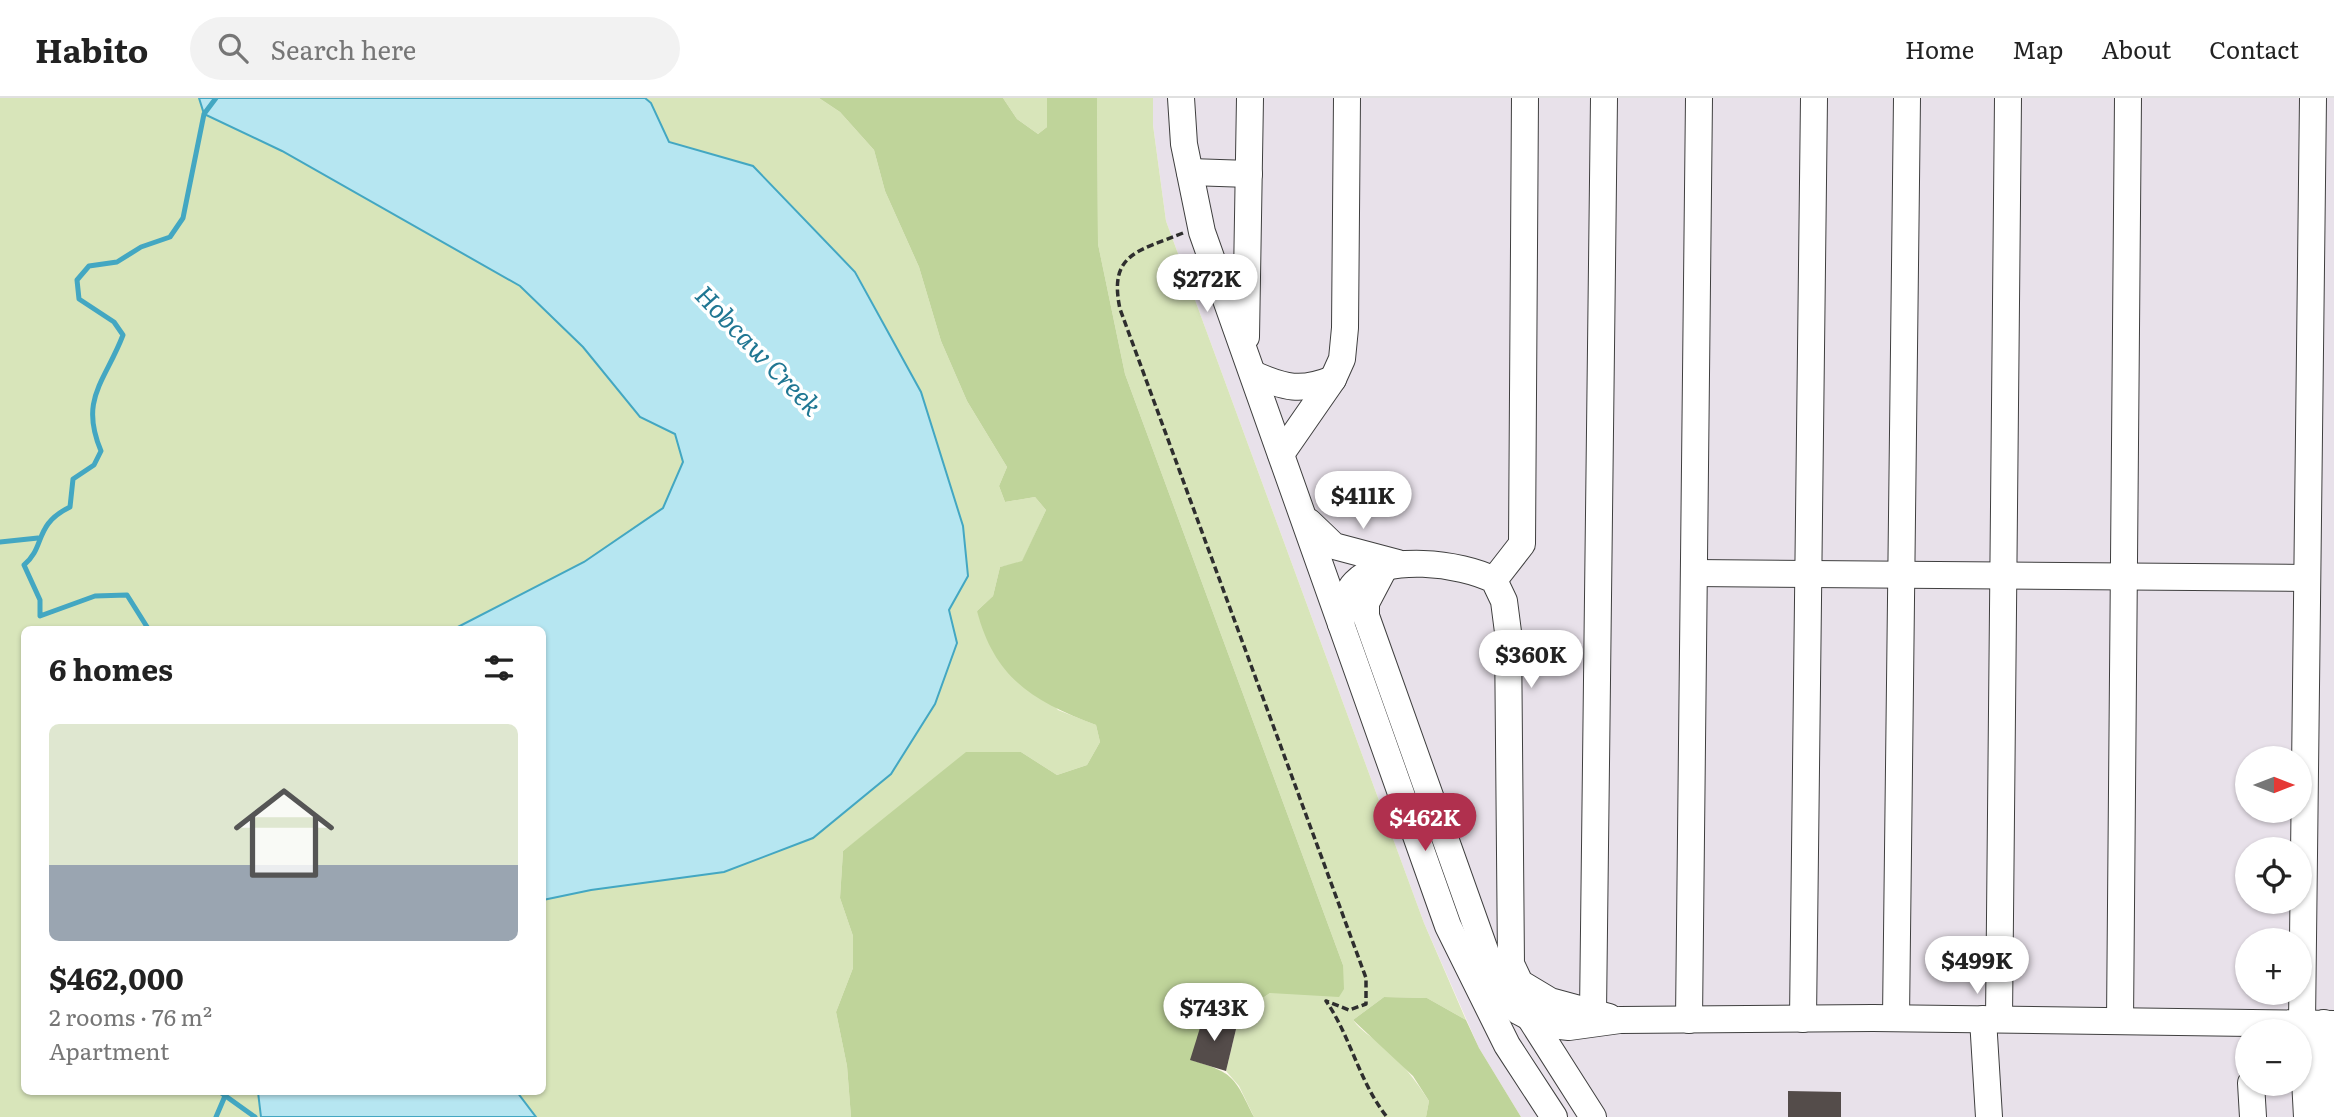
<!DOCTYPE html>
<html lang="en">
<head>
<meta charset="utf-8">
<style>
  body { margin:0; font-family:Literata,serif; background:#f2f2f2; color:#222; height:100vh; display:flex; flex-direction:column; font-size:26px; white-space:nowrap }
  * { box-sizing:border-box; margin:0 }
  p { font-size:23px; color:#767676 }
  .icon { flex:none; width:38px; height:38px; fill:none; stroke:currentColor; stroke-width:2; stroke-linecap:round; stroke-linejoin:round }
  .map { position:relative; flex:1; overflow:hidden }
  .panel { position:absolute; left:21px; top:528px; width:525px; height:469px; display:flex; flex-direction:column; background:#fff; border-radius:10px; box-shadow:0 2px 5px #0004 }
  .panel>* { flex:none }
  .needle { width:46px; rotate:90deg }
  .controls { position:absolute; left:2235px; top:648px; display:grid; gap:14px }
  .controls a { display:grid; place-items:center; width:77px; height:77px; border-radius:50%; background:#fff; box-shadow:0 2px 5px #0004; font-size:35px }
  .price { position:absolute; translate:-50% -60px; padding:0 16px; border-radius:24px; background:#fff; color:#222; font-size:23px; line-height:46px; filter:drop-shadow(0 2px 4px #0008) }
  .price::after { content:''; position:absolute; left:50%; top:42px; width:21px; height:16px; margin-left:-10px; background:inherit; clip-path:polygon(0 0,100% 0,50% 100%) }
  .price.on { background:#b0304e; color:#fff }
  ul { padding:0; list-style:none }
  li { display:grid; align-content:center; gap:14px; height:371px; padding:0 28px }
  li span { display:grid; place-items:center; height:217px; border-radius:10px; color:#555 }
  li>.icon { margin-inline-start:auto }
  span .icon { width:126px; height:126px; fill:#fffc; stroke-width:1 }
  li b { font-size:30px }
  h2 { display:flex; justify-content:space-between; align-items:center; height:84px; padding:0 28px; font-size:30px }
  header { display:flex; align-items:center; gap:42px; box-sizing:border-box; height:98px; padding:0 35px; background:#fff; border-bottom:2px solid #e0e0e0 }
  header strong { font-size:33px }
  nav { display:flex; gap:38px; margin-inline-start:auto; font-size:24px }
  .search { width:490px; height:63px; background:#f2f2f2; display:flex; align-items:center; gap:18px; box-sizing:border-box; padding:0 24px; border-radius:38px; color:#767676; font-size:26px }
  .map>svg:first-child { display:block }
  .industrial { fill:#e8e1ea; fill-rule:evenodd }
  .green { fill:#d8e5ba }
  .forest { fill:#bfd49a }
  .water { fill:#b6e6f1; stroke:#43a7c2; stroke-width:2 }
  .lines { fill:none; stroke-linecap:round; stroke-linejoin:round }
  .stream { stroke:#43a7c2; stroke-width:5 }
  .building { fill:#544c4a }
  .minor-casing { stroke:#3f3f3f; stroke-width:28 }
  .path { stroke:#2e2e2e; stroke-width:3.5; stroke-dasharray:7 3.5; stroke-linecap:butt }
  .minor { stroke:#fff; stroke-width:26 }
  .labels { text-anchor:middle; stroke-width:7; stroke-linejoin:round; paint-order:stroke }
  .water-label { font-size:26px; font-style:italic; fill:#207793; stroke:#fff }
</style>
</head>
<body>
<header>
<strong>Habito</strong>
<div class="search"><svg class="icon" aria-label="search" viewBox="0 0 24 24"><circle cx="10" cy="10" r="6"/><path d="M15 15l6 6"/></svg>Search here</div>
<nav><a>Home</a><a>Map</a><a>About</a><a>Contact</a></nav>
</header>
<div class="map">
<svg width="2334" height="1019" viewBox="0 0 2334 1019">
  <rect width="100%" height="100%" fill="#fef7ed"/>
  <path class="industrial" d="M1153 0H2334V1019H1521L1479 950 1424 825 1166 123 1153 27ZM2247 660H2300V712H2247ZM2247 751H2300V803H2247ZM2247 842H2300V894H2247ZM2247 933H2300V985H2247Z"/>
  <g class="green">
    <path d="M0 0H199L205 16 282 53 520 188 583 249 640 319 675 336 683 364 664 410 584 464 452 532H24V994H258L261 1019H0Z"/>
    <path d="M645 0H819L840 14 874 52 885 93 919 169 941 243 967 303 1007 369 999 388 1005 404 1035 399 1046 412 1022 464 1000 469 993 498 977 513 1058 612 1096 627 1100 644 1087 667 1057 677 1021 654 904 706 843 753 840 800 853 838V870L836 914 847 968 851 1019H536L517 994H542L543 802 591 792 957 545 949 512 968 478 921 294 856 174 753 68 669 44 651 5Z"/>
    <path d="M1003 0H1047V29L1038 36 1017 21Z"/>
    <path d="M1097 0H1153V27L1166 123 1424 825 1466 922 1427 900 1384 899 1353 922C1362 934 1371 938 1382 947 1401 963 1416 983 1429 1003L1426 1019H1254L1239 988 1226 973 1237 927 1244 930 1254 906 1270 895 1343 867 1125 276 1098 146Z"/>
  </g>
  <g class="forest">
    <path d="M819 0H1003L1017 21 1038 36 1047 29V0H1097L1098 146 1125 276 1343 867 1344 891 1339 899 1270 895 1254 906 1244 930 1205 917 1191 962C1234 975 1234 978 1254 1019H851L847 968 836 914 853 870V838L840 800 843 753 966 654H1021L1057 677 1087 667 1100 644 1096 627C1033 603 995 581 977 513L993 498 1000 469 1022 463 1046 412 1035 399 1005 404 999 388 1007 369 967 303 941 243 919 169 885 93 874 52 840 14Z"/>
    <path d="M1384 899 1427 900 1466 922 1479 950 1521 1019H1426L1429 1003 1413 978 1353 922Z"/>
  </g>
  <g class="water">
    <path d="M199 0H645L651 5 669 44 753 68 855 174 921 294 963 428 968 478 949 512 957 545 935 606 891 676 813 740 724 774 591 792 543 802 542 532H452L584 464 663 410 683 364 675 336 640 319 583 249 520 188 282 53 204 16Z"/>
    <path d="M258 994H517L536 1019H261Z"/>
  </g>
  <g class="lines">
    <g class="stream">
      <path d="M0 444 38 440"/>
      <path d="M149 532 127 497 95 498 40 518V502L24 467C46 449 33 427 70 409L73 381 94 367 101 353C79 301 105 284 123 237L114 224 79 201 77 182 89 168 117 164 141 149 170 139 183 120 204 16 216 0"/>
      <path d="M163 994H164"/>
      <path d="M220 994 255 1019"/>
      <path d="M216 1019 225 998"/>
    </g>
  </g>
  <g class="building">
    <path d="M1204 917 1237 927 1226 973 1190 962Z"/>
    <path d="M1788 993 1841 994V1019H1788Z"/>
  </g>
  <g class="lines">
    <g class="minor-casing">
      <g id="minor">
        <path d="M1181 0 1184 46 1202 134 1448 828 1507 947 1554 1019"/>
        <path d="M1190 74 1249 76"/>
        <path d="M1246 239 1250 0"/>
        <path d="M1253 276C1285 290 1301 294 1333 281"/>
        <path d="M1281 356 1333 281 1342 261 1345 230 1347 0"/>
        <path d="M1309 424 1334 448 1398 465"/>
        <path d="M1386 467 1366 505V518L1492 872 1504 898 1518 913 1542 926 1569 929 1620 922 1873 920 2334 926"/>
        <path d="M1694 475 2307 480"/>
        <path d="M1494 482 1522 446 1525 0"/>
        <path d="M1341 526C1344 512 1345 495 1355 485 1384 455 1461 465 1494 482L1504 503 1508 534 1511 866 1520 885 1550 903 1609 919"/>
        <path d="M1593 915 1604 0"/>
        <path d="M1530 920 1593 1019"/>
        <path d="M1896 920 1907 0"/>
        <path d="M1803 921 1814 0"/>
        <path d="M1983 921 1989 1019"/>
        <path d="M1999 921 2008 0"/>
        <path d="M1689 922 1699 0"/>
        <path d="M2120 923 2128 0"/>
        <path d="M2324 925 2328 1019"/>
        <path d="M2251 985 2253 1019"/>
        <path d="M2307 1019 2302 925 2313 0"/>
      </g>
    </g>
    <path class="path" d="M1183 135C1139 153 1108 155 1120 211L1366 880V906L1349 912 1326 903C1351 939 1359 984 1387 1019"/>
    <use href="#minor" class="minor"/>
  </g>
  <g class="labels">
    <g class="water-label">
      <text transform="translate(758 253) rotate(46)" y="9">Hobcaw Creek</text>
    </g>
  </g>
</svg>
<div class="controls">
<a><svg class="needle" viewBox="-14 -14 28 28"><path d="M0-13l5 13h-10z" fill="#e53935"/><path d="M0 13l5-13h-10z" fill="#767676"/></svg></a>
<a><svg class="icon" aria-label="locate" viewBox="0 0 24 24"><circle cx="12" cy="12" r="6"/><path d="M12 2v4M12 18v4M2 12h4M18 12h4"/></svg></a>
<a>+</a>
<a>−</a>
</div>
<b class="price" style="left:1207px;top:216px">$272K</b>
<b class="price" style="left:1363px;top:433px">$411K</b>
<b class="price" style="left:1531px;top:592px">$360K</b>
<b class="price on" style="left:1425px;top:755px">$462K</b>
<b class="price" style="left:1977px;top:898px">$499K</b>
<b class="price" style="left:1214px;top:945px">$743K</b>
<section class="panel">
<h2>6 homes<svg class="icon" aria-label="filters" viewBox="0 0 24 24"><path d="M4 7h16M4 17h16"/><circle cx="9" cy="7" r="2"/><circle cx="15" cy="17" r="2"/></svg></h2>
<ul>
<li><span style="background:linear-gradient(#dfe7d0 65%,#9aa5b1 0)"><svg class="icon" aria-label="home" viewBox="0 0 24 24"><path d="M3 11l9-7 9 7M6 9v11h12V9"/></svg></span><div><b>$462,000</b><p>2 rooms · 76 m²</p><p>Apartment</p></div></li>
</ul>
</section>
</div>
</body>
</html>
